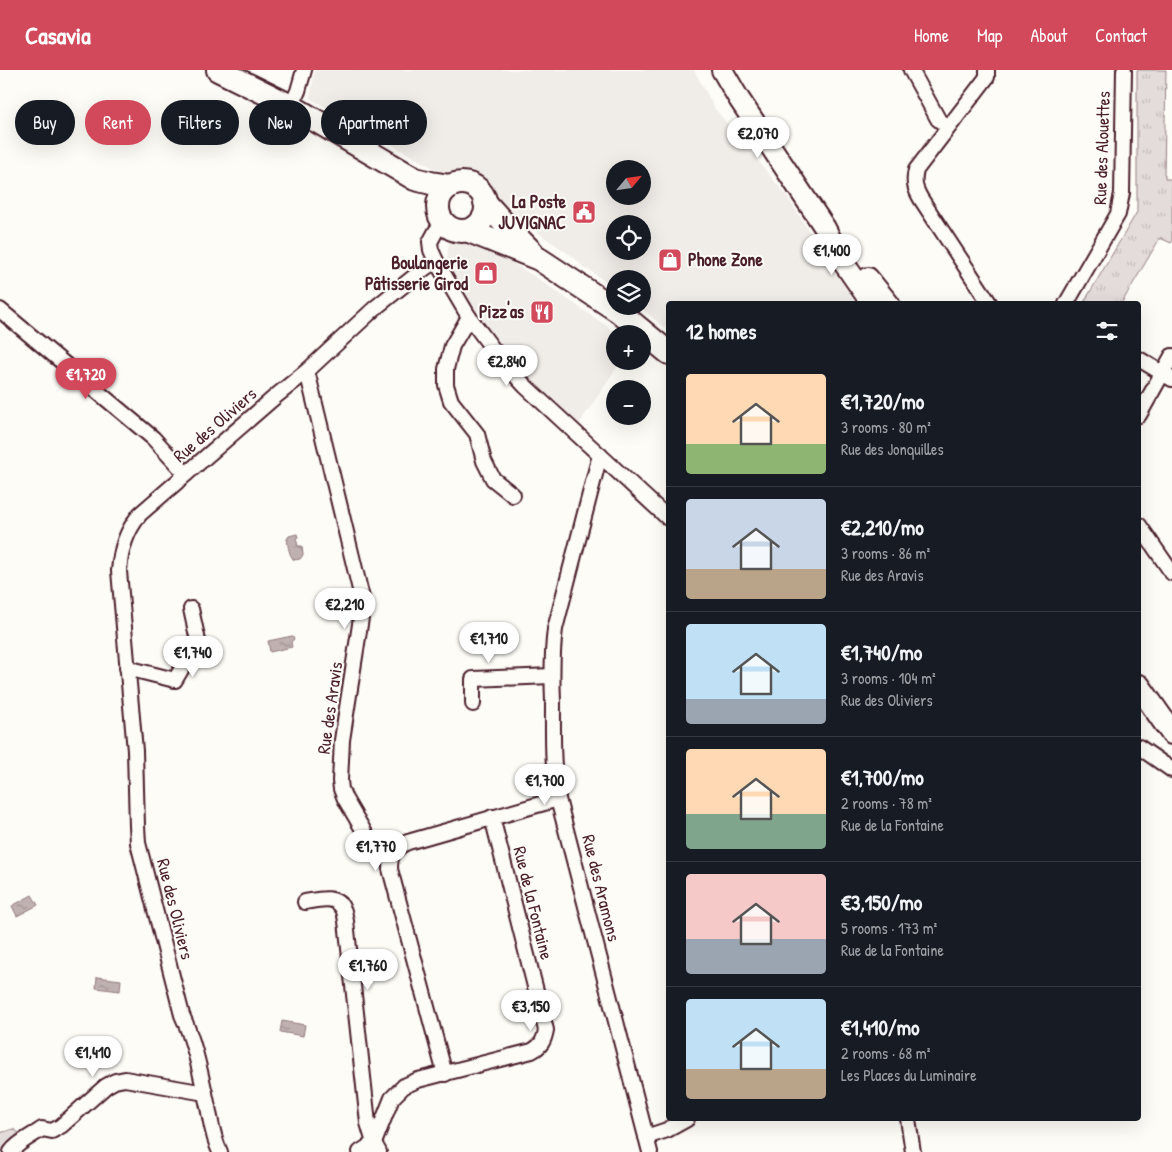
<!DOCTYPE html>
<html lang="en">
<head>
<meta charset="utf-8">
<style>
  body { margin:0; font-family:"Patrick Hand",sans-serif; background:#242831; color:#f1f3f6; height:100vh; display:flex; flex-direction:column; font-size:19px; white-space:nowrap }
  * { box-sizing:border-box; margin:0 }
  p { font-size:16px; color:#9ea1a6 }
  .icon { flex:none; width:28px; height:28px; fill:none; stroke:currentColor; stroke-width:2; stroke-linecap:round; stroke-linejoin:round }
  .map { position:relative; flex:1; overflow:hidden }
  .details { position:absolute; left:666px; top:231px; width:475px; height:820px; display:flex; flex-direction:column; background:#171b24; border-radius:5px; box-shadow:0 5px 20px #0002 }
  .details>* { flex:none }
  .guide { position:absolute; left:15px; top:30px; width:475px; height:45px; display:flex; gap:10px }
  .needle { width:32px; rotate:61deg }
  .fabs { position:absolute; left:606px; top:90px; display:grid; gap:10px }
  .fabs a { display:grid; place-items:center; width:45px; height:45px; border-radius:50%; background:#171b24; box-shadow:0 5px 20px #0002; font-size:25px }
  .price { position:absolute; translate:-50% -42px; padding:0 11px; border-radius:18px; background:#fff; color:#222; font-size:16px; line-height:32px; filter:drop-shadow(0 1px 2px #0008) }
  .price::after { content:''; position:absolute; left:50%; top:30px; width:15px; height:11px; margin-left:-8px; background:inherit; clip-path:polygon(0 0,100% 0,50% 100%) }
  .price.current { background:#d1495b; color:#fff }
  ul { padding:0; list-style:none }
  li { display:flex; align-items:center; gap:15px; height:125px; padding:0 20px }
  li+li { border-top:1px solid #363941 }
  li span { display:grid; place-items:center; flex:none; width:140px; height:100px; border-radius:5px; color:#555 }
  li>.icon { margin-inline-start:auto }
  span .icon { width:60px; height:60px; fill:#fffc; stroke-width:1 }
  li b { font-size:21px }
  h2 { display:flex; justify-content:space-between; align-items:center; height:60px; padding:0 20px; font-size:21px }
  .pill { padding:0 18px; border-radius:22px; background:#171b24; box-shadow:0 5px 20px #0002; font-size:18px; line-height:45px }
  .pill.current { background:#d1495b; color:#fff }
  header { display:flex; align-items:center; gap:30px; box-sizing:border-box; height:70px; padding:0 25px; background:#d1495b; color:#fff }
  header strong { font-size:24px }
  nav { display:flex; gap:28px; margin-inline-start:auto; font-size:18px }
  .map>svg:first-child { display:block }
  .built { fill:#f0ece8; fill-rule:evenodd }
  .grass { fill:url(#grass-tufts); stroke:#967e82 }
  .water { fill:url(#water-ripples); stroke:#91777b }
  .lines { fill:none; stroke-linecap:round; stroke-linejoin:round }
  .street-casing { stroke:#4a1f2b; stroke-width:18 }
  .secondary-casing { stroke:#4a1f2b; stroke-width:24 }
  .primary-casing { stroke:#4a1f2b; stroke-width:26 }
  .street { stroke:#fdfcf7; stroke-width:14 }
  .secondary { stroke:#fdfcf7; stroke-width:20 }
  .primary { stroke:#fdfcf7; stroke-width:22 }
  .labels { text-anchor:middle; stroke-width:4; stroke-linejoin:round; paint-order:stroke }
  .street-label { font-size:18px; fill:#4a1f2b; stroke:#fdfcf7 }
  .poi-label { font-size:18px; font-weight:bold; fill:#4a1f2b; stroke:#fdfcf7; text-anchor:end }
</style>
</head>
<body>
<header>
<strong>Casavia</strong>
<nav><a>Home</a><a>Map</a><a>About</a><a>Contact</a></nav>
</header>
<div class="map">
<svg width="1172" height="1082" viewBox="0 0 1172 1082">
  <defs>
    <pattern id="grass-tufts" width="24" height="20" patternUnits="userSpaceOnUse" patternTransform="scale(1.25)"><rect width="24" height="20" fill="#e3dcda"/><path d="M3 7l-1-3M5 7V3M7 7l1-3M15 17l-1-3M17 17v-4M19 17l1-3" fill="none" stroke="#c4bcbb"/></pattern>
    <pattern id="water-ripples" width="26" height="14" patternUnits="userSpaceOnUse" patternTransform="scale(1.25)"><rect width="26" height="14" fill="#c0b1b1"/><path d="M2 4q2-2 4 0t4 0M15 11q2-2 4 0t4 0" fill="none" stroke="#9e8f90"/></pattern>
  </defs>
  <rect width="100%" height="100%" fill="#fdfcf7"/>
  <filter id="ink" filterUnits="userSpaceOnUse"><feTurbulence type="fractalNoise" baseFrequency=".02" numOctaves="2"/><feDisplacementMap in="SourceGraphic" scale="10" xChannelSelector="R" yChannelSelector="G"/><feConvolveMatrix kernelMatrix="1 2 1 2 8 2 1 2 1" color-interpolation-filters="sRGB"/></filter>
  <g filter="url(#ink)">
    <g class="built">
      <path d="M315 0H694L715 39 786 125 856 234H669V262L639 236H642V209H615V218L589 200 584 199 578 191 572 186 506 141 489 115 481 108 461 101 452 102 442 101 433 98 310 28ZM615 99H642V126H615ZM615 154H642V181H615Z"/>
      <path d="M449 170 488 179 534 206 618 264H615V291H621L579 354 553 331 511 288 473 239 447 193Z"/>
    </g>
    <g class="grass">
      <path d="M1137 0H1166L1164 104 1165 105V109H1172V172L1171 173 1160 168 1121 234H1083L1137 142Z"/>
      <path d="M13 1059 21 1064 12 1072 4 1082H0V1063Z"/>
    </g>
    <g class="water">
      <path d="M297 464 298 467 296 468 298 476H302L303 485 300 489 294 490C289 485 288 476 287 469L289 466Z"/>
      <path d="M292 566H293L294 569 291 572 292 577 270 582 268 571Z"/>
      <path d="M32 825 38 835 17 846 12 836Z"/>
      <path d="M97 907 121 910 120 921 96 918Z"/>
      <path d="M282 951 305 955 303 966 280 962Z"/>
    </g>
    <g class="lines">
      <g class="street-casing">
        <g id="street">
          <path d="M911 0 938 49 948 57"/>
          <path d="M987 0V7L916 100C913 112 915 119 921 129L990 234"/>
          <path d="M291 36 298 21 304 0"/>
          <path d="M444 154 436 161 430 172 431 180 436 191 469 247 498 286 525 316 669 449"/>
          <path d="M1066 234 1118 144 1122 123 1124 0"/>
          <path d="M0 240 153 368 186 404"/>
          <path d="M469 247 452 276 446 299V315L451 331 477 364 484 391 493 409 513 425"/>
          <path d="M1139 289 1172 309"/>
          <path d="M307 301 363 532 361 548 342 670 340 711 341 719 345 729 372 775 380 783 390 789"/>
          <path d="M1139 345 1172 286"/>
          <path d="M600 385 555 559C552 583 552 607 553 632 553 665 552 697 558 729L650 1082"/>
          <path d="M1139 455 1172 503"/>
          <path d="M127 598 175 610 198 571 191 539"/>
          <path d="M473 634V609L552 606"/>
          <path d="M1139 677 1172 700"/>
          <path d="M305 832C317 830 336 824 343 839 345 842 345 847 346 851L368 1053 374 1073 379 1082"/>
          <path d="M445 1004 390 799C390 784 394 778 408 772L558 729"/>
          <path d="M908 1049 913 1082"/>
          <path d="M646 1067 667 1060 687 1049"/>
          <path d="M374 1073 392 1028 404 1016 418 1010 532 981C541 976 544 971 546 960L492 747"/>
          <path d="M11 1082C18 1072 32 1066 42 1059L52 1061 61 1056 106 1016 115 1011 125 1009 205 1023"/>
          <path d="M220 1082C213 1068 211 1052 208 1037 201 1006 195 973 182 945L138 773 137 756 135 681 119 501C121 478 126 462 140 444L276 326 307 301 375 238 425 198 436 191"/>
          <path d="M360 1082 374 1073"/>
        </g>
      </g>
      <g class="secondary-casing">
        <g id="secondary">
          <path d="M722 0 739 29 825 158 841 189 872 234"/>
          <path d="M868 208 889 234"/>
        </g>
      </g>
      <g class="primary-casing">
        <g id="primary">
          <path d="M218 0 291 36 415 109 431 113 450 116"/>
          <circle cx="462" cy="137" r="24"/>
          <path d="M485 132 510 160 532 182"/>
          <path d="M469 161 539 189 618 241 669 283"/>
          <path d="M1139 616 1172 663"/>
        </g>
      </g>
      <use href="#street" class="street"/>
      <use href="#secondary" class="secondary"/>
      <use href="#primary" class="primary"/>
    </g>
  </g>
  <defs>
    <g id="civic-square" transform="scale(1.25)"><rect x="-9" y="-9" width="18" height="18" rx="4" fill="#d1495b" stroke="#fdfcf7"/><path d="M-.6-6.5H3V-4.5H.6V-3L4-1V1h2V6H-6V1h2V-1L-.6-3ZM-1.2 2.5V6h2.4V2.5Z" fill="#fff"/></g>
    <g id="shop-square" transform="scale(1.25)"><rect x="-9" y="-9" width="18" height="18" rx="4" fill="#d1495b" stroke="#fdfcf7"/><path d="M-5-2.5h2.3a2.7 3.5 0 0 1 5.4 0H5L5.5 6h-11ZM-1.5-2.5h3a1.5 2.3 0 0 0-3 0Z" fill="#fff"/></g>
    <g id="restaurant-square" transform="scale(1.25)"><rect x="-9" y="-9" width="18" height="18" rx="4" fill="#d1495b" stroke="#fdfcf7"/><path d="M-5-6h1v4h1v-4h1v4h1v-4h1v5L-1.5 .5V6h-2V.5L-5-1ZM5-6V6H3V1.5H1.5Q1.5-4 5-6Z" fill="#fff"/></g>
  </defs>
  <g fill-rule="evenodd">
    <use href="#civic-square" x="584" y="142"/>
    <use href="#shop-square" x="670" y="190"/>
    <use href="#shop-square" x="486" y="203"/>
    <use href="#restaurant-square" x="542" y="242"/>
  </g>
  <g class="labels">
    <g class="street-label">
      <text transform="translate(1102 78) rotate(-88)" y="6">Rue des Alouettes</text>
      <text transform="translate(215 355) rotate(-41)" y="6">Rue des Oliviers</text>
      <text transform="translate(330 638) rotate(-82)" y="6">Rue des Aravis</text>
      <text transform="translate(601 818) rotate(76)" y="6">Rue des Aramons</text>
      <text transform="translate(533 833) rotate(76)" y="6">Rue de la Fontaine</text>
      <text transform="translate(175 839) rotate(76)" y="6">Rue des Oliviers</text>
    </g>
    <g class="poi-label">
      <text x="566" y="138">La Poste<tspan x="566" dy="21">JUVIGNAC</tspan></text>
      <text x="688" y="196" text-anchor="start">Phone Zone</text>
      <text x="468" y="199">Boulangerie<tspan x="468" dy="21">Pâtisserie Girod</tspan></text>
      <text x="524" y="248">Pizz'as</text>
    </g>
  </g>
</svg>
<div class="fabs">
<a><svg class="needle" viewBox="-14 -14 28 28"><path d="M0-13l5 13h-10z" fill="#e53935"/><path d="M0 13l5-13h-10z" fill="#9ea1a6"/></svg></a>
<a><svg class="icon" aria-label="locate" viewBox="0 0 24 24"><circle cx="12" cy="12" r="6"/><path d="M12 2v4M12 18v4M2 12h4M18 12h4"/></svg></a>
<a><svg class="icon" aria-label="layers" viewBox="0 0 24 24"><path d="M12 4l9 5-9 5-9-5zM3 14l9 5 9-5"/></svg></a>
<a>+</a>
<a>−</a>
</div>
<b class="price" style="left:758px;top:89px">€2,070</b>
<b class="price" style="left:832px;top:206px">€1,400</b>
<b class="price" style="left:507px;top:317px">€2,840</b>
<b class="price current" style="left:86px;top:330px">€1,720</b>
<b class="price" style="left:345px;top:560px">€2,210</b>
<b class="price" style="left:489px;top:594px">€1,710</b>
<b class="price" style="left:193px;top:608px">€1,740</b>
<b class="price" style="left:545px;top:736px">€1,700</b>
<b class="price" style="left:376px;top:802px">€1,770</b>
<b class="price" style="left:368px;top:921px">€1,760</b>
<b class="price" style="left:531px;top:962px">€3,150</b>
<b class="price" style="left:93px;top:1008px">€1,410</b>
<div class="guide">
<a class="pill">Buy</a>
<a class="pill current">Rent</a>
<a class="pill">Filters</a>
<a class="pill">New</a>
<a class="pill">Apartment</a>
</div>
<section class="details">
<h2>12 homes<svg class="icon" aria-label="filters" viewBox="0 0 24 24"><path d="M4 7h16M4 17h16"/><circle cx="9" cy="7" r="2"/><circle cx="15" cy="17" r="2"/></svg></h2>
<ul>
<li><span style="background:linear-gradient(#ffd9b3 70%,#8fb573 0)"><svg class="icon" aria-label="home" viewBox="0 0 24 24"><path d="M3 11l9-7 9 7M6 9v11h12V9"/></svg></span><div><b>€1,720/mo</b><p>3 rooms · 80 m²</p><p>Rue des Jonquilles</p></div></li>
<li><span style="background:linear-gradient(#c9d6e8 70%,#b9a48a 0)"><svg class="icon" aria-label="home" viewBox="0 0 24 24"><path d="M3 11l9-7 9 7M6 9v11h12V9"/></svg></span><div><b>€2,210/mo</b><p>3 rooms · 86 m²</p><p>Rue des Aravis</p></div></li>
<li><span style="background:linear-gradient(#bfe0f5 75%,#9aa5b1 0)"><svg class="icon" aria-label="home" viewBox="0 0 24 24"><path d="M3 11l9-7 9 7M6 9v11h12V9"/></svg></span><div><b>€1,740/mo</b><p>3 rooms · 104 m²</p><p>Rue des Oliviers</p></div></li>
<li><span style="background:linear-gradient(#ffd9b3 65%,#7fa58c 0)"><svg class="icon" aria-label="home" viewBox="0 0 24 24"><path d="M3 11l9-7 9 7M6 9v11h12V9"/></svg></span><div><b>€1,700/mo</b><p>2 rooms · 78 m²</p><p>Rue de la Fontaine</p></div></li>
<li><span style="background:linear-gradient(#f6c9c9 65%,#9aa5b1 0)"><svg class="icon" aria-label="home" viewBox="0 0 24 24"><path d="M3 11l9-7 9 7M6 9v11h12V9"/></svg></span><div><b>€3,150/mo</b><p>5 rooms · 173 m²</p><p>Rue de la Fontaine</p></div></li>
<li><span style="background:linear-gradient(#bfe0f5 70%,#b9a48a 0)"><svg class="icon" aria-label="home" viewBox="0 0 24 24"><path d="M3 11l9-7 9 7M6 9v11h12V9"/></svg></span><div><b>€1,410/mo</b><p>2 rooms · 68 m²</p><p>Les Places du Luminaire</p></div></li>
</ul>
</section>
</div>
</body>
</html>
